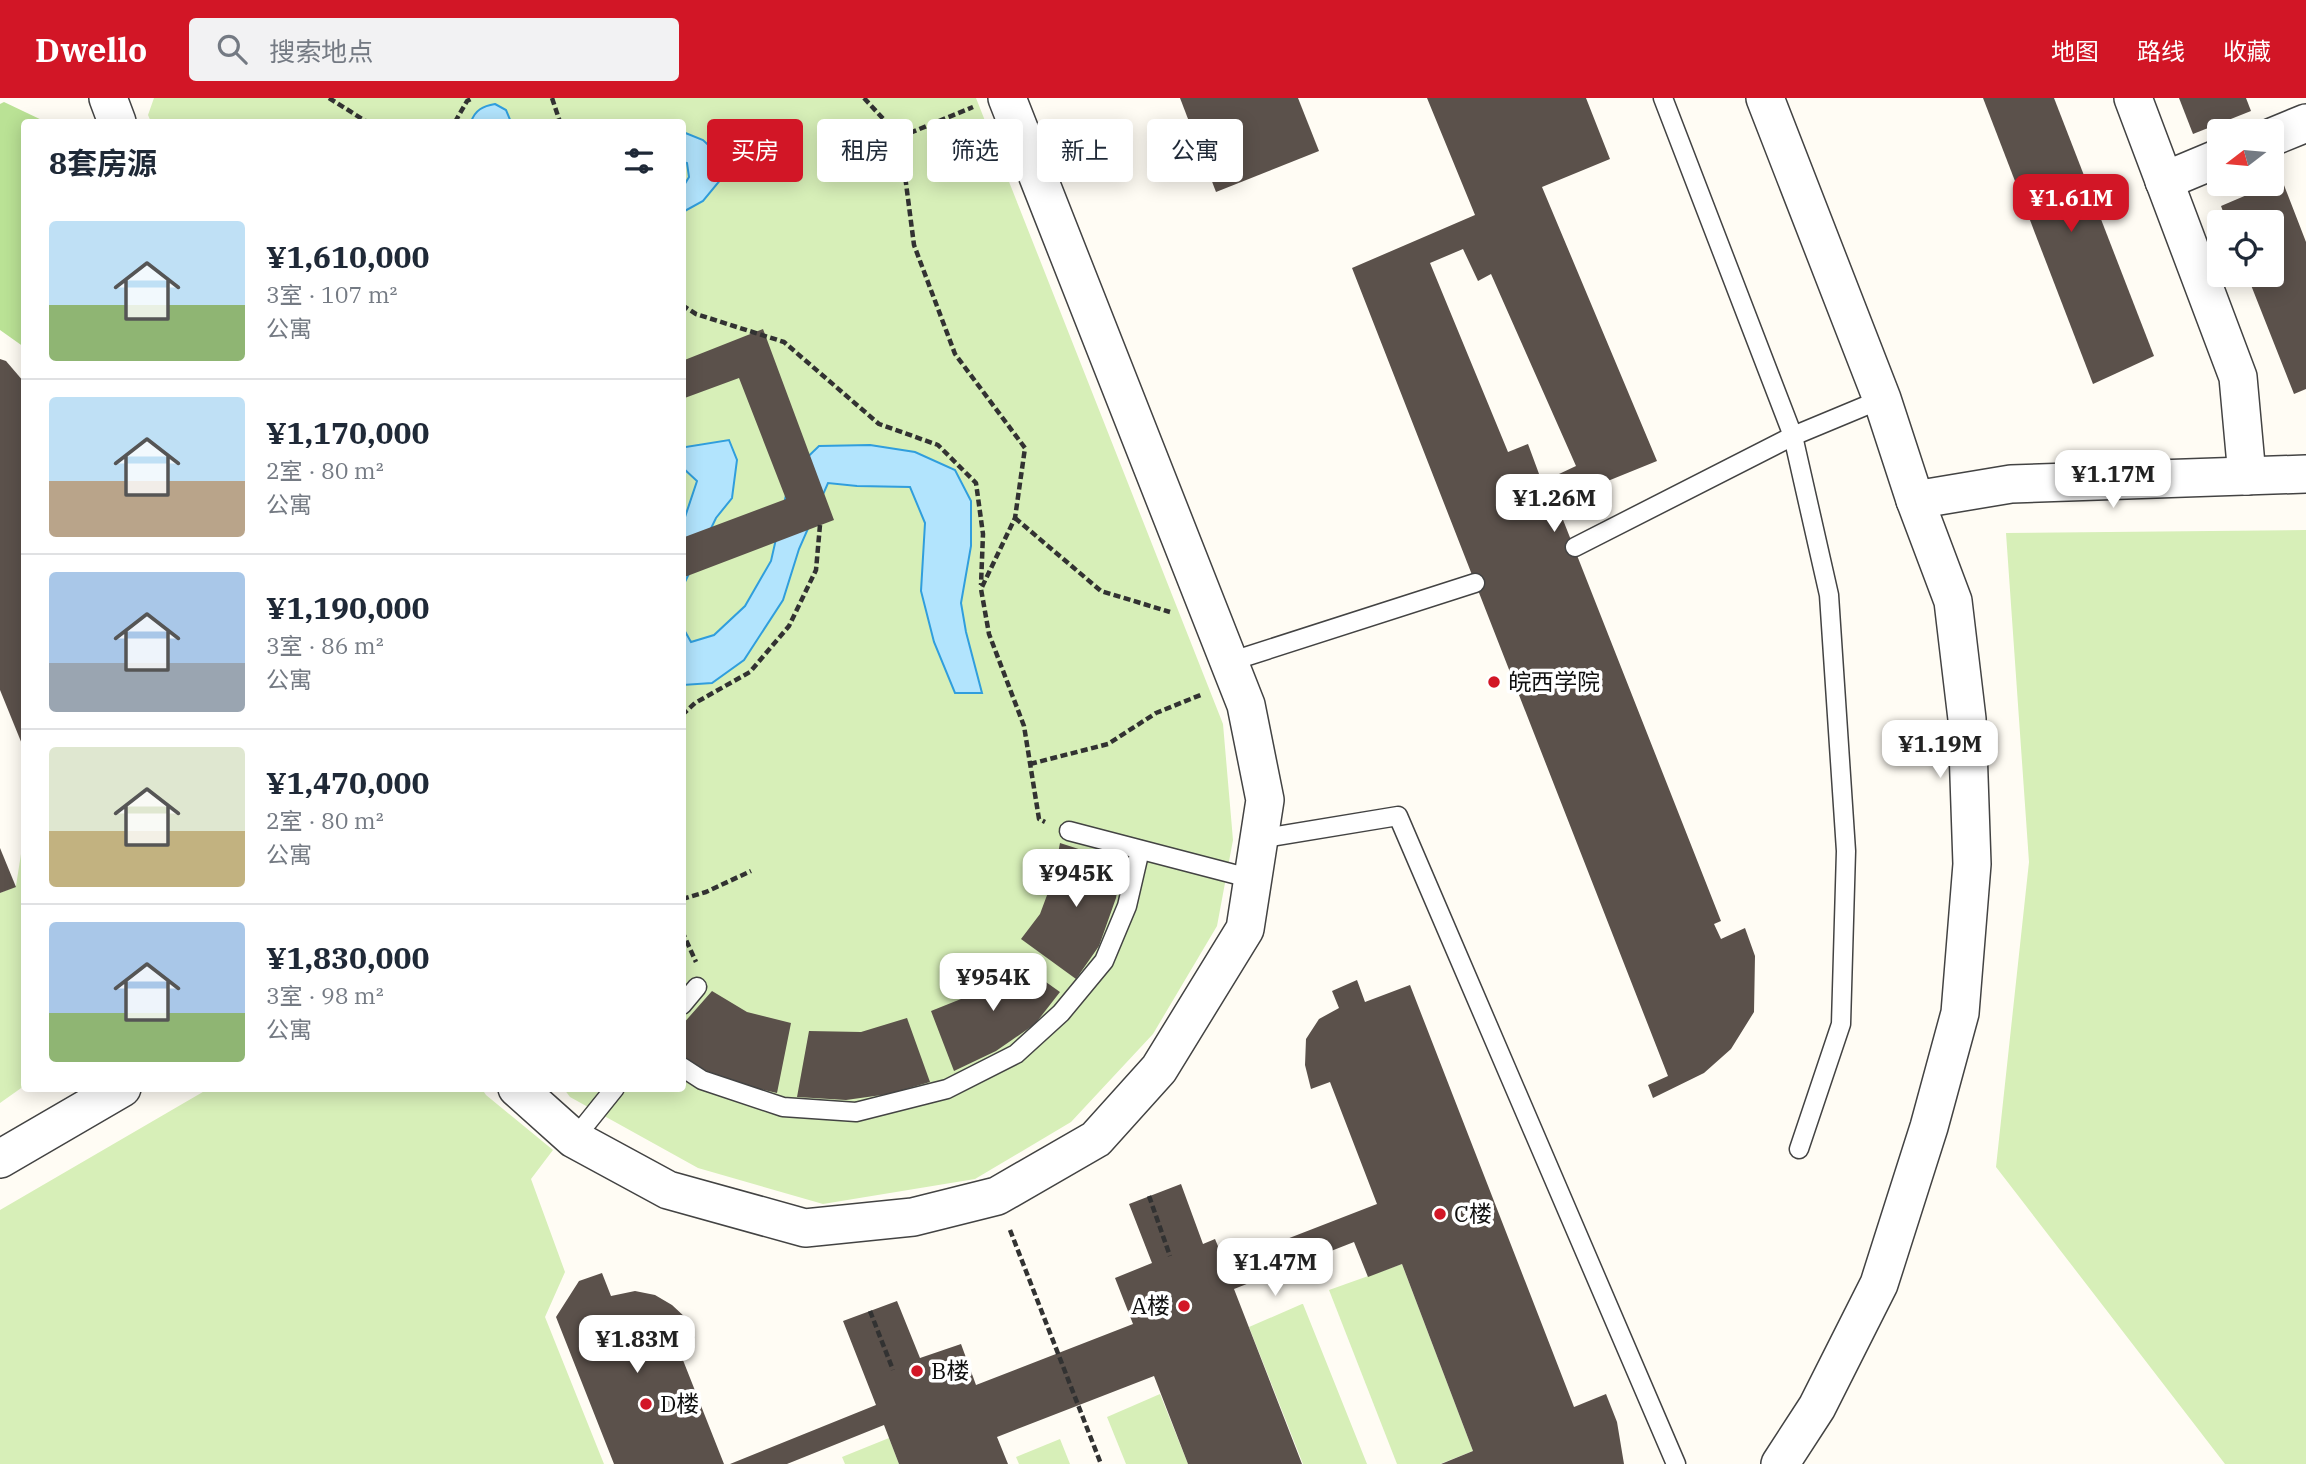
<!DOCTYPE html>
<html lang="zh">
<head>
<meta charset="utf-8">
<style>
  body { margin:0; font-family:"IBM Plex Serif","Noto Sans SC",serif; background:#f2f2f3; color:#1f2937; height:100vh; display:flex; flex-direction:column; font-size:26px; white-space:nowrap }
  * { box-sizing:border-box; margin:0 }
  p { font-size:23px; color:#747a83 }
  .icon { flex:none; width:38px; height:38px; fill:none; stroke:currentColor; stroke-width:2; stroke-linecap:round; stroke-linejoin:round }
  .map { position:relative; flex:1; overflow:hidden }
  .side { position:absolute; left:21px; top:21px; width:665px; height:973px; display:flex; flex-direction:column; background:#fff; border-radius:7px; box-shadow:0 4px 18px #0003 }
  .side>* { flex:none }
  .banner { position:absolute; left:707px; top:21px; width:665px; height:63px; display:flex; gap:14px }
  .needle { width:46px; rotate:254deg }
  .controls { position:absolute; left:2207px; top:21px; display:grid; gap:14px }
  .controls a { display:grid; place-items:center; width:77px; height:77px; border-radius:7px; background:#fff; box-shadow:0 4px 18px #0003; font-size:35px }
  .price { position:absolute; translate:-50% -60px; padding:0 16px; border-radius:14px; background:#fff; color:#222; font-size:23px; line-height:46px; filter:drop-shadow(0 2px 4px #0008) }
  .price::after { content:''; position:absolute; left:50%; top:42px; width:21px; height:16px; margin-left:-10px; background:inherit; clip-path:polygon(0 0,100% 0,50% 100%) }
  .price.on { background:#d21626; color:#fff }
  ul { padding:0; list-style:none }
  li { display:flex; align-items:center; gap:21px; height:175px; padding:0 28px }
  li+li { border-top:2px solid #e0e1e3 }
  li span { display:grid; place-items:center; flex:none; width:196px; height:140px; border-radius:7px; color:#555 }
  li>.icon { margin-inline-start:auto }
  span .icon { width:84px; height:84px; fill:#fffc; stroke-width:1 }
  li b { font-size:30px }
  h2 { display:flex; justify-content:space-between; align-items:center; height:84px; padding:0 28px; font-size:30px }
  .tag { padding:0 24px; border-radius:7px; background:#fff; box-shadow:0 4px 18px #0003; font-size:24px; line-height:63px }
  .tag.on { background:#d21626; color:#fff }
  header { display:flex; align-items:center; gap:42px; box-sizing:border-box; height:98px; padding:0 35px; background:#d21626; color:#fff }
  header strong { font-size:33px }
  nav { display:flex; gap:38px; margin-inline-start:auto; font-size:24px }
  .search { width:490px; height:63px; background:#f2f2f3; display:flex; align-items:center; gap:18px; box-sizing:border-box; padding:0 24px; border-radius:7px; color:#747a83; font-size:26px }
  .map>svg:first-child { display:block }
  .green { fill:#d7efb8 }
  .forest { fill:#bae295 }
  .water { fill:#b2e4fd; stroke:#309edd; stroke-width:2 }
  .building { fill:#5b514b; fill-rule:evenodd }
  .lines { fill:none; stroke-linecap:round; stroke-linejoin:round }
  .service-casing { stroke:#434343; stroke-width:21 }
  .minor-casing { stroke:#434343; stroke-width:40 }
  .path { stroke:#323232; stroke-width:4.5; stroke-dasharray:7 3.5; stroke-linecap:butt }
  .service { stroke:#fff; stroke-width:18 }
  .minor { stroke:#fff; stroke-width:37 }
  .poi-dot { fill:#d21626; stroke:#fff; stroke-width:2.5 }
  .labels { text-anchor:middle; stroke-width:7; stroke-linejoin:round; paint-order:stroke }
  .poi-label { font-size:23px; fill:#101010; stroke:#fff; text-anchor:start }
</style>
</head>
<body>
<header>
<strong>Dwello</strong>
<div class="search"><svg class="icon" aria-label="search" viewBox="0 0 24 24"><circle cx="10" cy="10" r="6"/><path d="M15 15l6 6"/></svg>搜索地点</div>
<nav><a>地图</a><a>路线</a><a>收藏</a></nav>
</header>
<div class="map">
<svg width="2306" height="1366" viewBox="0 0 2306 1366">
  <rect width="100%" height="100%" fill="#fffcf4"/>
  <g class="green">
    <path d="M154 0H976L1223 626 1233 742 1217 828 1153 936 1071 1024 975 1081 823 1106 698 1070 570 999 564 991 682 990V24H151L148 17Z"/>
    <path d="M2306 432V1366H2225L1996 1069 2029 764 2006 435Z"/>
    <path d="M24 754V988L0 1005V795L16 788 21 756Z"/>
    <path d="M208 991H482L486 997 553 1052 531 1081 565 1174 545 1219 604 1366H0V1112Z"/>
    <path d="M1402 1166 1473 1353 1440 1366H1397L1329 1192Z"/>
    <path d="M1302 1206H1303L1367 1366H1303L1249 1229Z"/>
    <path d="M1160 1296 1188 1366H1126L1107 1319Z"/>
    <path d="M889 1340 899 1366H845L842 1359Z"/>
    <path d="M1060 1341 1070 1366H1019L1016 1359Z"/>
  </g>
  <path class="forest" d="M4 4 46 24H24V249L0 232V6Z"/>
  <g class="water">
    <path d="M495 6 506 12 511 24H471C475 12 483 8 495 6Z"/>
    <path d="M683 34 703 42 721 59 722 80 703 103 683 114V89L689 79 687 65 683 64Z"/>
    <path d="M729 342 737 362 732 400 716 420 683 488V425L697 383 683 370V347L686 349Z"/>
    <path d="M870 347 915 354 955 372 971 403V448L961 505 966 534 982 595H955L934 544 921 493 925 425 910 389 857 388 828 385 799 451 783 502 744 562 712 585 683 587 682 528 691 544 714 537 745 508 771 463 791 375 819 348Z"/>
  </g>
  <g class="building">
    <path d="M1180 0H1298L1319 53 1216 94Z"/>
    <path d="M1427 0H1586L1610 61 1542 89 1657 363 1556 404 1721 823 1714 826 1721 841 1745 830 1755 858 1754 914 1731 951 1704 975 1653 1000 1648 987 1668 978 1352 170 1475 117ZM1463 151 1478 183 1491 176 1576 368 1542 384 1528 346 1508 354 1430 165Z"/>
    <path d="M1983 0H2054L2154 258 2093 286Z"/>
    <path d="M2179 0H2246L2251 13 2193 36Z"/>
    <path d="M2282 82 2306 144V291L2294 296 2247 177H2272V124H2227L2221 108Z"/>
    <path d="M763 231 834 422 682 480V440L786 401 739 280 682 301V263Z"/>
    <path d="M0 261 6 263 24 284V651L0 592Z"/>
    <path d="M1060 745 1122 765 1116 800 1099 848 1076 881 1021 841 1040 816 1053 781Z"/>
    <path d="M0 750 16 789 0 795Z"/>
    <path d="M1008 857 1060 894 1035 926 996 953 954 973 931 913 966 899 990 879Z"/>
    <path d="M1357 882 1365 904 1410 887 1574 1309 1606 1296 1617 1324 1624 1366H1441L1473 1353 1402 1166 1368 1179 1354 1144 1234 1191 1302 1366H1188L1154 1278 997 1339 1008 1366H899L884 1327 787 1366H730L876 1307 843 1223 897 1203 920 1260 961 1246 976 1287 1133 1226 1115 1180 1152 1165 1129 1106 1181 1086 1203 1146 1215 1141 1225 1165 1377 1106 1330 984 1311 991 1305 967 1306 941 1319 921 1339 910 1332 893Z"/>
    <path d="M712 893 747 914 791 925 777 995 742 987 702 971 682 957V927Z"/>
    <path d="M907 920 930 984 889 996 846 1002 797 999 809 933 861 934Z"/>
    <path d="M602 1175 611 1198 635 1193 655 1197 672 1207 686 1220 695 1240 677 1247 724 1366H614L556 1219 579 1183Z"/>
  </g>
  <g class="lines">
    <g class="service-casing">
      <g id="service">
        <path d="M1663 0 1793 338 1829 497 1846 753 1841 926 1799 1051"/>
        <path d="M1575 449 1793 338 1882 301"/>
        <path d="M1229 564 1475 485"/>
        <path d="M1069 733 1253 781"/>
        <path d="M1259 741 1398 718 1676 1366"/>
        <path d="M682 907 697 889"/>
        <path d="M682 969 702 982 783 1009 856 1014 947 991 1016 956 1061 915 1104 863 1127 808 1140 752"/>
        <path d="M574 1041 615 990"/>
      </g>
    </g>
    <g class="minor-casing">
      <g id="minor">
        <path d="M108 0 117 24"/>
        <path d="M1765 0 1882 301 1915 402 1953 503 1967 621 1972 766 1960 915 1929 1029 1879 1186 1817 1309 1780 1366"/>
        <path d="M2133 0 2238 279 2247 378"/>
        <path d="M2272 39 2306 25"/>
        <path d="M2164 83 2219 60"/>
        <path d="M1915 402 2011 386 2306 376"/>
        <path d="M517 990 574 1041 668 1092 805 1130 913 1119 997 1098 1096 1041 1159 971 1245 831 1265 702 1246 607 1007 0"/>
        <path d="M0 1061 122 990"/>
      </g>
    </g>
    <g class="path">
      <path d="M329 0 367 24"/>
      <path d="M552 0 560 24"/>
      <path d="M864 0 900 39 914 147 955 256 1025 350 1015 420 981 491 989 536 1024 628 1039 721 1045 724"/>
      <path d="M455 24 467 3 473 0"/>
      <path d="M900 39 973 9"/>
      <path d="M682 207 696 216 784 244 879 326 938 347 976 385 983 436 981 487"/>
      <path d="M1015 420 1101 493 1170 514"/>
      <path d="M682 617 695 605 750 574 789 528 816 472 820 427"/>
      <path d="M1030 666 1108 646 1156 615 1203 596"/>
      <path d="M682 801 706 794 751 773"/>
      <path d="M682 833 696 864"/>
      <path d="M1149 1098 1170 1158"/>
      <path d="M1010 1132 1101 1366"/>
      <path d="M870 1213 893 1272"/>
    </g>
    <use href="#service" class="service"/>
    <use href="#minor" class="minor"/>
  </g>
  <g class="poi-dot">
    <circle cx="1494" cy="584" r="7"/>
    <circle cx="1440" cy="1116" r="7"/>
    <circle cx="1184" cy="1208" r="7"/>
    <circle cx="917" cy="1273" r="7"/>
    <circle cx="646" cy="1306" r="7"/>
  </g>
  <g class="labels">
    <g class="poi-label">
      <text x="1508" y="592">皖西学院</text>
      <text x="1454" y="1124">C楼</text>
      <text x="1170" y="1216" text-anchor="end">A楼</text>
      <text x="931" y="1281">B楼</text>
      <text x="660" y="1314">D楼</text>
    </g>
  </g>
</svg>
<div class="controls">
<a><svg class="needle" viewBox="-14 -14 28 28"><path d="M0-13l5 13h-10z" fill="#e53935"/><path d="M0 13l5-13h-10z" fill="#747a83"/></svg></a>
<a><svg class="icon" aria-label="locate" viewBox="0 0 24 24"><circle cx="12" cy="12" r="6"/><path d="M12 2v4M12 18v4M2 12h4M18 12h4"/></svg></a>
</div>
<b class="price on" style="left:2071px;top:136px">¥1.61M</b>
<b class="price" style="left:2113px;top:412px">¥1.17M</b>
<b class="price" style="left:1554px;top:436px">¥1.26M</b>
<b class="price" style="left:1940px;top:682px">¥1.19M</b>
<b class="price" style="left:1076px;top:811px">¥945K</b>
<b class="price" style="left:993px;top:915px">¥954K</b>
<b class="price" style="left:1275px;top:1200px">¥1.47M</b>
<b class="price" style="left:637px;top:1277px">¥1.83M</b>
<div class="banner">
<a class="tag on">买房</a>
<a class="tag">租房</a>
<a class="tag">筛选</a>
<a class="tag">新上</a>
<a class="tag">公寓</a>
</div>
<section class="side">
<h2>8套房源<svg class="icon" aria-label="filters" viewBox="0 0 24 24"><path d="M4 7h16M4 17h16"/><circle cx="9" cy="7" r="2"/><circle cx="15" cy="17" r="2"/></svg></h2>
<ul>
<li><span style="background:linear-gradient(#bfe0f5 60%,#8fb573 0)"><svg class="icon" aria-label="home" viewBox="0 0 24 24"><path d="M3 11l9-7 9 7M6 9v11h12V9"/></svg></span><div><b>¥1,610,000</b><p>3室 · 107 m²</p><p>公寓</p></div></li>
<li><span style="background:linear-gradient(#bfe0f5 60%,#b9a48a 0)"><svg class="icon" aria-label="home" viewBox="0 0 24 24"><path d="M3 11l9-7 9 7M6 9v11h12V9"/></svg></span><div><b>¥1,170,000</b><p>2室 · 80 m²</p><p>公寓</p></div></li>
<li><span style="background:linear-gradient(#a9c7e8 65%,#9aa5b1 0)"><svg class="icon" aria-label="home" viewBox="0 0 24 24"><path d="M3 11l9-7 9 7M6 9v11h12V9"/></svg></span><div><b>¥1,190,000</b><p>3室 · 86 m²</p><p>公寓</p></div></li>
<li><span style="background:linear-gradient(#dfe7d0 60%,#c2b280 0)"><svg class="icon" aria-label="home" viewBox="0 0 24 24"><path d="M3 11l9-7 9 7M6 9v11h12V9"/></svg></span><div><b>¥1,470,000</b><p>2室 · 80 m²</p><p>公寓</p></div></li>
<li><span style="background:linear-gradient(#a9c7e8 65%,#8fb573 0)"><svg class="icon" aria-label="home" viewBox="0 0 24 24"><path d="M3 11l9-7 9 7M6 9v11h12V9"/></svg></span><div><b>¥1,830,000</b><p>3室 · 98 m²</p><p>公寓</p></div></li>
</ul>
</section>
</div>
</body>
</html>
